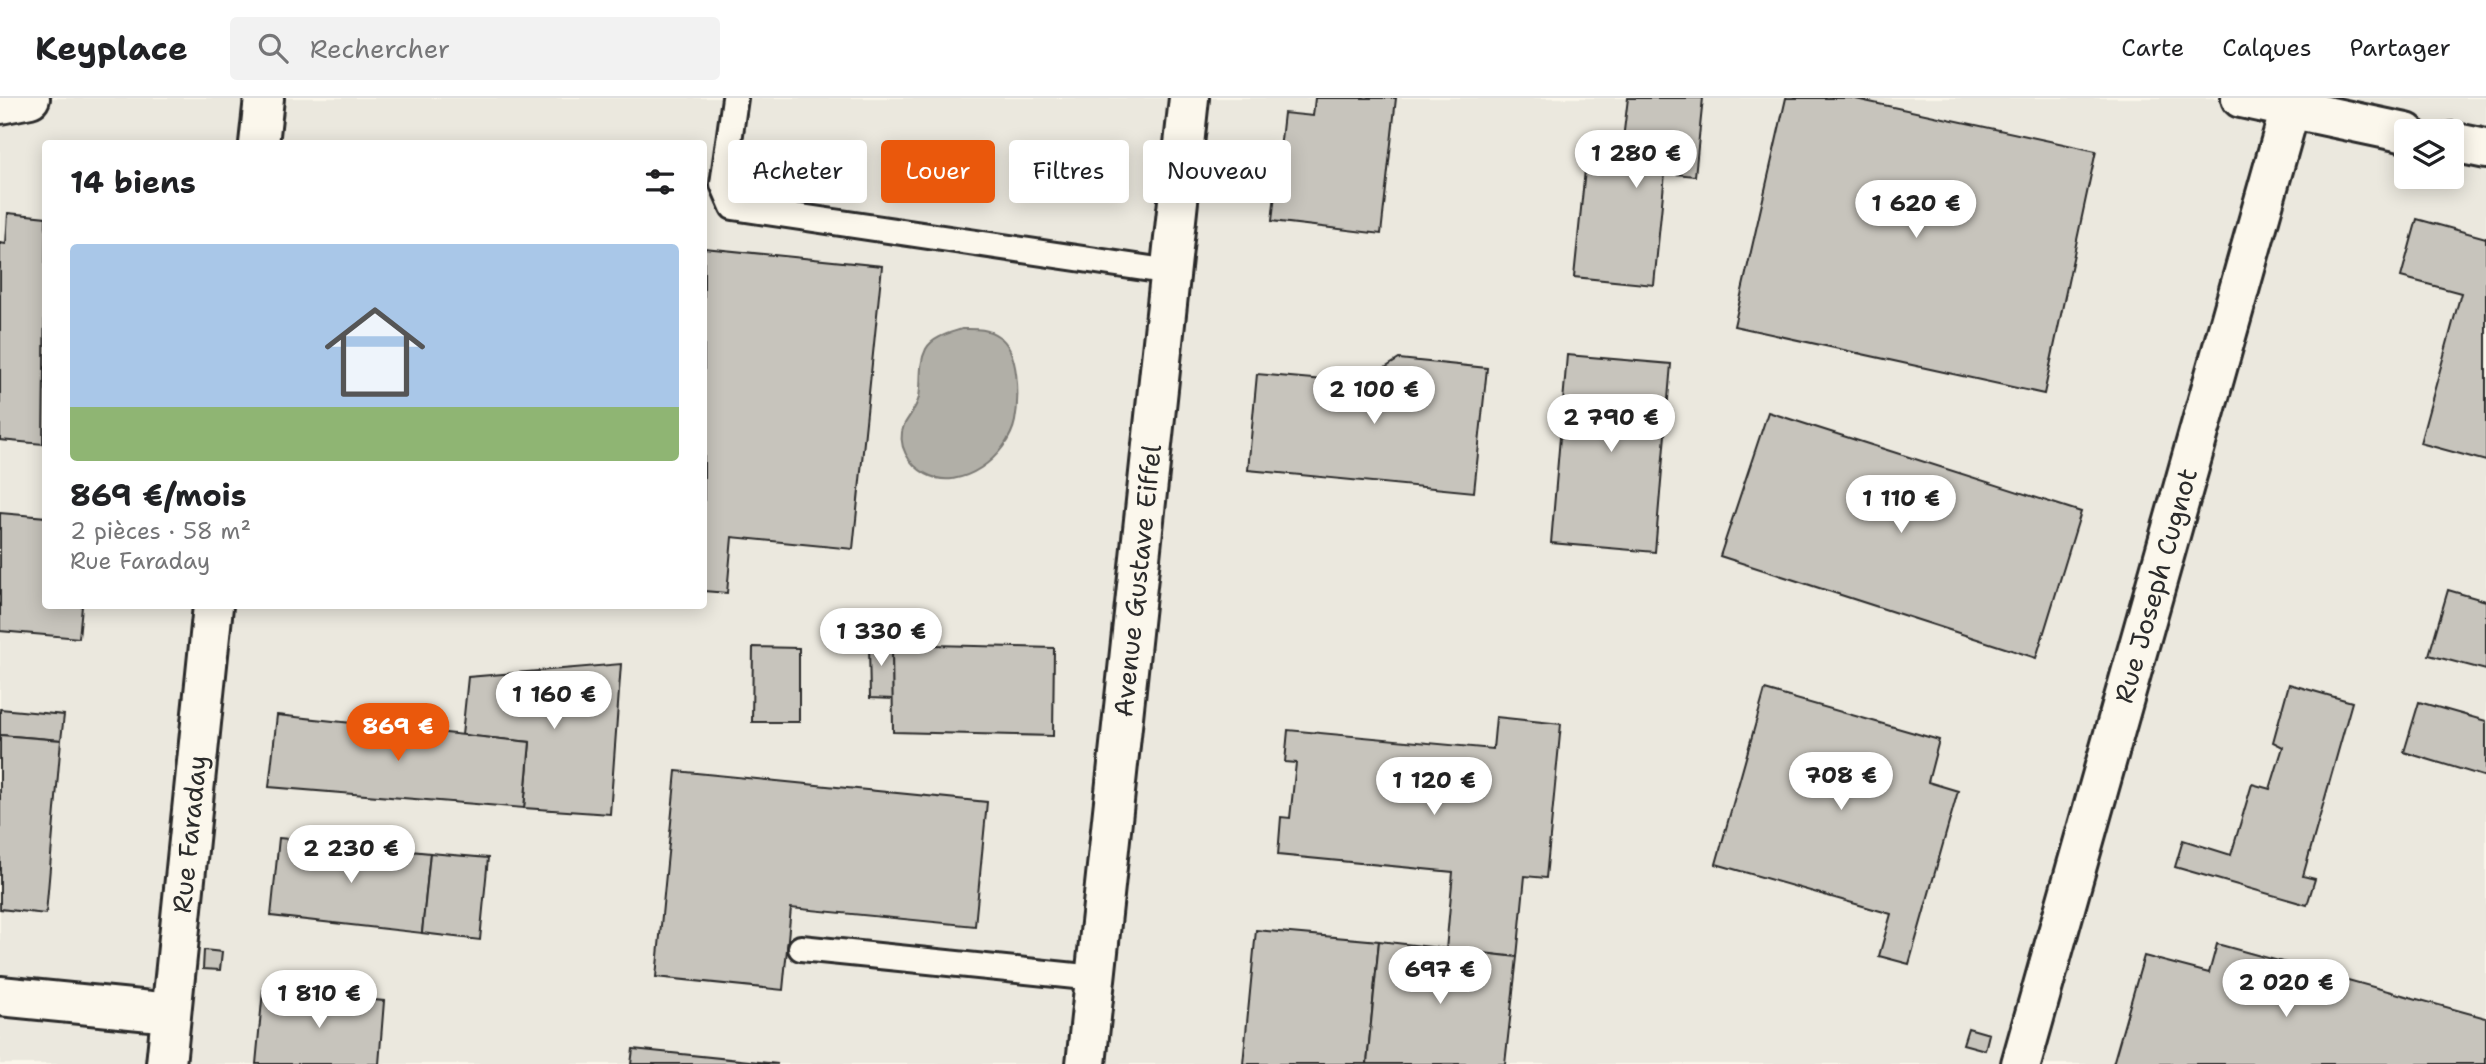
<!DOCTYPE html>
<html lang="fr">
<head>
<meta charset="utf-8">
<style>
  body { margin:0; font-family:"Shantell Sans",sans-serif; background:#f2f2f2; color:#202124; height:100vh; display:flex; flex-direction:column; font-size:26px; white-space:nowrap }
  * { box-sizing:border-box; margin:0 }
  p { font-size:23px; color:#757577 }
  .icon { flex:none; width:38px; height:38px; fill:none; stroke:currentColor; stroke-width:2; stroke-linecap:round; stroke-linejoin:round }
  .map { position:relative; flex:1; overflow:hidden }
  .details { position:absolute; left:42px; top:42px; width:665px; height:469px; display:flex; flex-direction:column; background:#fff; border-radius:7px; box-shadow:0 4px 18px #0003 }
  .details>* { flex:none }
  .top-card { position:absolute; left:728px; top:42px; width:665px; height:63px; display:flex; gap:14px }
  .fabs { position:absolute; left:2394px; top:21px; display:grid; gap:14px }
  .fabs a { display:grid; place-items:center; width:70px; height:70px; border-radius:7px; background:#fff; box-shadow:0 4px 18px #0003; font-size:35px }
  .price { position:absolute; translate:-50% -60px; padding:0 16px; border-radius:24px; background:#fff; color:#222; font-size:23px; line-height:46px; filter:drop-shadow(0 2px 4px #0008) }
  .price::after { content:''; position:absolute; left:50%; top:42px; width:21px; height:16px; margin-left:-10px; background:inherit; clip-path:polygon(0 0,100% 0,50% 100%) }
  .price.active { background:#ea580c; color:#fff }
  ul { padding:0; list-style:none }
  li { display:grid; align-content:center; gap:14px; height:371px; padding:0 28px }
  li+li { border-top:2px solid #e0e0e0 }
  li span { display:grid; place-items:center; height:217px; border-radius:7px; color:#555 }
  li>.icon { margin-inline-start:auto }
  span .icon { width:126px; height:126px; fill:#fffc; stroke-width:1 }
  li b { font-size:30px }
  h2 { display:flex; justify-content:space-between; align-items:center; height:84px; padding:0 28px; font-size:30px }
  .chip { padding:0 24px; border-radius:7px; background:#fff; box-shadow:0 4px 18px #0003; font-size:24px; line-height:63px }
  .chip.active { background:#ea580c; color:#fff }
  header { display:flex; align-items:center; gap:42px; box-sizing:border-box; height:98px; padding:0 35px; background:#fff; border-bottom:2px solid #e0e0e0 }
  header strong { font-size:33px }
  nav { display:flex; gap:38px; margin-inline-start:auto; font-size:24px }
  .search { width:490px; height:63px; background:#f2f2f2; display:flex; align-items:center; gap:18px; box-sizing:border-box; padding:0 24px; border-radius:7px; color:#757577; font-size:26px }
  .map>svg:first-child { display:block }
  .built { fill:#ebe8de; fill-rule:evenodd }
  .water { fill:#b1afa7; stroke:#7b7a75; stroke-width:2 }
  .building { fill:#c7c4bc; stroke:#2b2b2b; stroke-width:2 }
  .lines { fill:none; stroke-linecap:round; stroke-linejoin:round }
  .lane-casing { stroke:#2b2b2b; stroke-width:30 }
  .street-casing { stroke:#2b2b2b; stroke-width:44 }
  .lane { stroke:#fbf7ec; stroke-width:24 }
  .street { stroke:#fbf7ec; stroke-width:38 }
  .labels { text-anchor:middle; stroke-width:5; stroke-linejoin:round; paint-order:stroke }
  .street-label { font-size:26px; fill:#2b2b2b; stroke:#fbf7ec }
</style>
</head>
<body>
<header>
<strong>Keyplace</strong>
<div class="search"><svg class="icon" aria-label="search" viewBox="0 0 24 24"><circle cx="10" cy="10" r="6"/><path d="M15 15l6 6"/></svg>Rechercher</div>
<nav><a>Carte</a><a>Calques</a><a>Partager</a></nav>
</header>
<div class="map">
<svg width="2486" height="966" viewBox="0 0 2486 966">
  <rect width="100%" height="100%" fill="#fbf7ec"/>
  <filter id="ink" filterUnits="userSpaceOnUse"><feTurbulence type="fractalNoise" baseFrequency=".0143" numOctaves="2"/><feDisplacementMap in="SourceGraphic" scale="14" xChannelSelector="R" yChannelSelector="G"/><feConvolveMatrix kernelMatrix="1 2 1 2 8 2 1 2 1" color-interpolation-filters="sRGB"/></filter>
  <g filter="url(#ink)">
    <path class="built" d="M0 0H2486V966H0ZM2406 33H2452V79H2406ZM46 46H704V508H46Z"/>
    <path class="water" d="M962 231C975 231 987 230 998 238 1020 251 1019 301 1015 323 1008 358 961 395 926 376 909 367 896 347 904 327 909 318 917 309 919 299 922 283 918 267 926 251 932 239 950 235 962 231Z"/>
    <g class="building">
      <path d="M1315 0H1396L1381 136 1272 123 1284 15 1313 18Z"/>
      <path d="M1628 0H1703L1695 78 1665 75 1654 187 1574 179 1586 62 1620 66Z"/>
      <path d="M1786 0H1851L2096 53 2044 296 1734 228Z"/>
      <path d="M8 115 46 119 43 346 0 342V145L6 146Z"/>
      <path d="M2417 121 2486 140V363L2420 345 2461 195 2401 179Z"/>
      <path d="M704 150 882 168 853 451 732 439 727 495 704 493Z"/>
      <path d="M1567 257 1671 266 1655 454 1551 445Z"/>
      <path d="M1399 261 1487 270 1474 394 1248 372 1257 276 1380 287V273Z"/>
      <path d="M1768 314 2081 414 2036 560 1720 458Z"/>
      <path d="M0 415 46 419V508H82L79 540 0 533Z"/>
      <path d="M2448 492 2486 503V572L2429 557Z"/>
      <path d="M892 536 893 601 870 600 869 545H880L881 537Z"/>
      <path d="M892 546 1054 550 1053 638 893 634Z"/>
      <path d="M753 549 799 550V624H752Z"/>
      <path d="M621 566 610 716 524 710 530 644 462 637 468 579Z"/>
      <path d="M2289 586 2352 604 2303 778 2315 781 2307 807 2175 769 2183 742 2231 757 2252 686 2270 691 2283 649 2273 644Z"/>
      <path d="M1765 592 1939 642 1928 684 1958 693 1909 866 1879 858 1891 816 1716 766Z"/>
      <path d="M2419 604 2486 623V679L2404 654Z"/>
      <path d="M0 611 64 617 61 642 0 637Z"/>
      <path d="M277 617 530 644 524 710 269 689Z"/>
      <path d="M1496 619 1561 626 1546 780 1525 778 1517 859 1446 852 1453 774 1278 757 1281 719 1290 720 1296 665 1285 664 1288 632 1493 651Z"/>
      <path d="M0 637 61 642 46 816 0 811Z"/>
      <path d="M676 673 987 704 975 828 791 810 783 892 656 879Z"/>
      <path d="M279 740 430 755 422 835 271 818Z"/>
      <path d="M430 755 488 760 480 842 422 835Z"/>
      <path d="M1256 832 1379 843 1367 966H1243Z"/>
      <path d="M1379 843 1517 859 1505 966H1367Z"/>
      <path d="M2217 846 2486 920V966H2113L2144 858 2209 875Z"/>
      <path d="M204 852 222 854 220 872 203 871Z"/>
      <path d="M263 892 384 903 379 966H256Z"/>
      <path d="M1968 930 1989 936 1985 952 1963 946Z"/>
      <path d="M633 951 778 966H631Z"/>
    </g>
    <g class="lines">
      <g class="lane-casing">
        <g id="lane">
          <path d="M735 0 723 86 733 109 1171 174"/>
          <path d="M801 850 1095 880"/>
        </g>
      </g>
      <g class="street-casing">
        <g id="street">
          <path d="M2241 0 2406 35"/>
          <path d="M0 6 30 0"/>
          <path d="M2452 44 2486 51"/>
          <path d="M259 46 264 0"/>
          <path d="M0 898 171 915"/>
          <path id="s1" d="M166 966 213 508"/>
          <path id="s2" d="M1086 966 1189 0"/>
          <path id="s3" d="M2021 966 2290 11"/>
        </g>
      </g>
      <use href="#lane" class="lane"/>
      <use href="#street" class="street"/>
    </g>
  </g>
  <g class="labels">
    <g class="street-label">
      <text dy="9" stroke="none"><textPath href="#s2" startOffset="486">Avenue Gustave Eiffel</textPath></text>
      <text dy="9" stroke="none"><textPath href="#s3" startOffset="497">Rue Joseph Cugnot</textPath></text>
      <text dy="9" stroke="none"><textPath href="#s1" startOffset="231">Rue Faraday</textPath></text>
    </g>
  </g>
</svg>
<div class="fabs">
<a><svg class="icon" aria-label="layers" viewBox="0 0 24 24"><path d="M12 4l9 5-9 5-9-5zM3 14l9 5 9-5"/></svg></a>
</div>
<b class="price" style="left:1636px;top:92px">1 280 €</b>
<b class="price" style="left:1916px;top:142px">1 620 €</b>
<b class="price" style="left:1374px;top:328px">2 100 €</b>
<b class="price" style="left:1611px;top:356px">2 790 €</b>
<b class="price" style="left:1901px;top:437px">1 110 €</b>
<b class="price" style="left:881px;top:570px">1 330 €</b>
<b class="price" style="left:554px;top:633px">1 160 €</b>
<b class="price active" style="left:398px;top:665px">869 €</b>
<b class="price" style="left:1841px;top:714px">708 €</b>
<b class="price" style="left:1434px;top:719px">1 120 €</b>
<b class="price" style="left:351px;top:787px">2 230 €</b>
<b class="price" style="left:1440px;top:908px">697 €</b>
<b class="price" style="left:2286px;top:921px">2 020 €</b>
<b class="price" style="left:319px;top:932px">1 810 €</b>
<div class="top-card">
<a class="chip">Acheter</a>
<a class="chip active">Louer</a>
<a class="chip">Filtres</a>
<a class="chip">Nouveau</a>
</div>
<section class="details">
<h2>14 biens<svg class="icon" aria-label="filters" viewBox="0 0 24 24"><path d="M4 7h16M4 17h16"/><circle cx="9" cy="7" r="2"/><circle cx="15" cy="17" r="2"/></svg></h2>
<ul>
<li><span style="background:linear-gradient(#a9c7e8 75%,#8fb573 0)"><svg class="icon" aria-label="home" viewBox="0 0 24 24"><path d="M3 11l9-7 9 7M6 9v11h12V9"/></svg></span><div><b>869 €/mois</b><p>2 pièces · 58 m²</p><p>Rue Faraday</p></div></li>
</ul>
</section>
</div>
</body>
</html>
